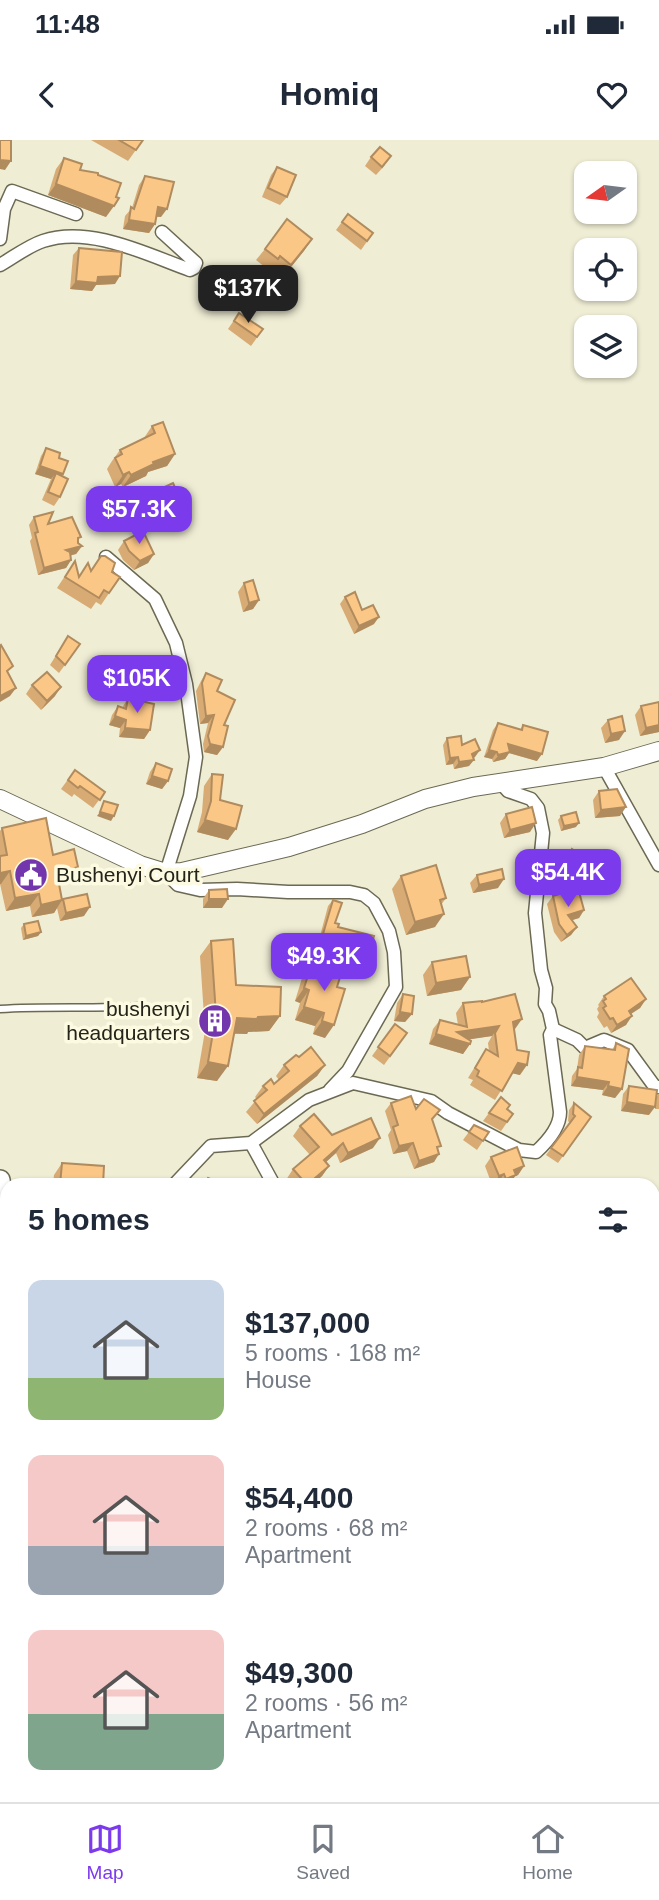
<!DOCTYPE html>
<html lang="en">
<head>
<meta charset="utf-8">
<style>
  body { margin:0; font-family:Helvetica,sans-serif; background:#f2f2f3; color:#1f2937; height:100vh; display:flex; flex-direction:column; font-size:26px; white-space:nowrap }
  * { box-sizing:border-box; margin:0 }
  p { font-size:23px; color:#747a83 }
  .icon { flex:none; width:38px; height:38px; fill:none; stroke:currentColor; stroke-width:2; stroke-linecap:round; stroke-linejoin:round }
  .map { position:relative; flex:1; overflow:hidden }
  .details { position:absolute; left:0px; top:1038px; width:660px; height:625px; display:flex; flex-direction:column; background:#fff; border-radius:21px 21px 0 0; box-shadow:0 2px 5px #0004 }
  .details>* { flex:none }
  .needle { width:46px; rotate:256deg }
  .tools { position:absolute; left:574px; top:21px; display:grid; gap:14px }
  .tools a { display:grid; place-items:center; width:63px; height:63px; border-radius:14px; background:#fff; box-shadow:0 2px 5px #0004; font-size:35px }
  .price { position:absolute; translate:-50% -60px; padding:0 16px; border-radius:14px; background:#7c3aed; color:#fff; font-size:23px; line-height:46px; filter:drop-shadow(0 2px 4px #0008) }
  .price::after { content:''; position:absolute; left:50%; top:42px; width:21px; height:16px; margin-left:-10px; background:inherit; clip-path:polygon(0 0,100% 0,50% 100%) }
  .price.on { background:#222; color:#fff }
  ul { padding:0; list-style:none }
  li { display:flex; align-items:center; gap:21px; height:175px; padding:0 28px }
  li span { display:grid; place-items:center; flex:none; width:196px; height:140px; border-radius:14px; color:#555 }
  li>.icon { margin-inline-start:auto }
  span .icon { width:84px; height:84px; fill:#fffc; stroke-width:1 }
  li b { font-size:30px }
  h2 { display:flex; justify-content:space-between; align-items:center; height:84px; padding:0 28px; font-size:30px }
  .status { display:flex; justify-content:space-between; align-items:center; height:49px; padding:0 35px; background:#fff; direction:ltr }
  .status svg { height:19px; fill:currentColor }
  header { display:flex; justify-content:space-between; align-items:center; height:91px; padding:0 28px; background:#fff; font-size:32px; font-weight:600 }
  .menu { display:flex; justify-content:space-around; align-items:center; height:98px; border-top:2px solid #e0e1e3; background:#fff; font-size:19px; color:#747a83 }
  .menu a { display:grid; justify-items:center; gap:4px }
  .menu .on { color:#7c3aed }
  .map>svg:first-child { display:block }
  .lines { fill:none; stroke-linecap:round; stroke-linejoin:round }
  .lane-casing { stroke:#6b6953; stroke-width:9 }
  .street-casing { stroke:#6b6953; stroke-width:15 }
  .secondary-casing { stroke:#6b6953; stroke-width:20 }
  .primary-casing { stroke:#6b6953; stroke-width:22 }
  .lane { stroke:#fff; stroke-width:6 }
  .street { stroke:#fff; stroke-width:12 }
  .secondary { stroke:#fff; stroke-width:18 }
  .primary { stroke:#fff; stroke-width:19 }
  .wall { fill:#d8ab74 }
  .shaded-wall { fill:#b08b5e }
  .building { fill:#fbc787; stroke:#b08b5e; stroke-width:2 }
  .labels { text-anchor:middle; stroke-width:7; stroke-linejoin:round; paint-order:stroke }
  .poi-label { font-size:21px; fill:#23231a; stroke:#fcfae1; text-anchor:start }
</style>
</head>
<body>
<div class="status"><b>11:48</b><svg viewBox="0 0 49 12"><path d="M0 12V9h3v3zM5 12V6h3v6zM10 12V3h3v9zM15 12V0h3v12zM26 1h20v11H26zM47 4h2v5h-2z"/></svg></div>
<header><svg class="icon" aria-label="back" viewBox="0 0 24 24"><path d="M15 5l-7 7 7 7"/></svg>Homiq<svg class="icon" aria-label="heart" viewBox="0 0 24 24"><path d="M12 20l-8-8c-3-5 5-10 8-4 3-6 11-1 8 4z"/></svg></header>
<div class="map">
<svg width="659" height="1662" viewBox="0 0 659 1662">
  <rect width="100%" height="100%" fill="#efedd4"/>
  <g class="lines">
    <g class="lane-casing">
      <path id="lane" d="M0 869C48 866 95 869 142 866"/>
    </g>
    <g class="street-casing">
      <g id="street">
        <path d="M0 99 4 69 12 51 76 74"/>
        <path d="M0 125C14 117 28 106 43 101 89 85 146 114 190 130L194 128 196 123 162 92"/>
        <path d="M106 417 155 459 176 503 186 544 196 617 190 656 166 733 178 745 200 750 237 749 288 752H350L364 755 374 763 389 791 394 812 396 847 348 931 330 950"/>
        <path d="M604 627 659 725"/>
        <path d="M553 889 577 900 585 908 604 900 628 910 655 947H659"/>
        <path d="M251 1003 274 1045"/>
        <path d="M174 1045 211 1006 251 1003 309 960 353 943 431 961 448 973 519 1010 536 1012C547 1002 560 987 560 972L550 895 553 889 549 871 545 864 546 848 541 830 535 773 543 693 538 668 531 659 508 651 500 642"/>
        <path d="M653 1103 659 1100"/>
        <path d="M0 1337 7 1339"/>
        <path d="M0 1366H7"/>
        <path d="M0 1643 7 1644"/>
        <path d="M498 1662V1656"/>
      </g>
    </g>
    <g class="secondary-casing">
      <path id="secondary" d="M0 659 140 725 166 733 182 732 289 707 362 684 425 659 473 647 604 627 659 611"/>
    </g>
    <g class="primary-casing">
      <g id="primary">
        <path d="M0 1040 7 1085"/>
        <path d="M113 1656 114 1662"/>
      </g>
    </g>
    <use href="#lane" class="lane"/>
    <use href="#street" class="street"/>
    <use href="#secondary" class="secondary"/>
    <use href="#primary" class="primary"/>
  </g>
  <g class="wall">
    <path d="M91 0H143L128 21Z"/>
    <path d="M371 17 385 25 376 35 365 26Z"/>
    <path d="M64 18 80 30 98 35 106 77 48 55 56 29Z"/>
    <path d="M277 27 287 57 280 65 262 57 271 35Z"/>
    <path d="M145 36 161 77H156L155 84 149 93 123 89 125 76 132 68 139 45Z"/>
    <path d="M348 74 373 93 361 110 336 90Z"/>
    <path d="M312 99 283 137 272 128 270 131 256 120 265 109Z"/>
    <path d="M79 108 115 144 96 145 92 151 70 149 73 115Z"/>
    <path d="M239 173 263 189 251 206 228 189Z"/>
    <path d="M152 286 175 314 167 326 148 332 146 336 123 347 121 344 115 347 107 329 112 321 120 310 144 298Z"/>
    <path d="M46 308 59 318 63 334 62 336 60 357 54 366 42 360 51 339 35 334 41 316Z"/>
    <path d="M180 359 171 372 132 389 125 373 134 361Z"/>
    <path d="M34 377 78 401V403L82 406 76 414 70 415 71 420 66 428 38 435 30 401 32 398 29 385Z"/>
    <path d="M124 401 154 414 148 423 134 430 123 420 118 410Z"/>
    <path d="M75 421 79 437 90 430 112 432 120 437 101 465 96 462 91 469 57 448Z"/>
    <path d="M244 443 259 460 253 469 243 472 238 452Z"/>
    <path d="M345 457 362 470 374 484 354 494 340 464Z"/>
    <path d="M68 496 80 504 59 533 50 525Z"/>
    <path d="M206 533 217 551 224 585 223 607 217 615 204 612 203 604 208 583 200 584 196 551 201 541Z"/>
    <path d="M32 545 55 556 41 570 26 554Z"/>
    <path d="M128 558 150 590 144 599 119 597 120 588 109 585 112 575 118 566 122 568Z"/>
    <path d="M641 566 659 592 640 596 635 575Z"/>
    <path d="M608 580 619 600 605 603 601 588Z"/>
    <path d="M498 583 520 590 523 585 537 621 509 613 505 619 493 622 492 619 484 617 493 590Z"/>
    <path d="M447 598 462 605 475 617 473 618 469 626 454 629 453 624 446 625 443 605Z"/>
    <path d="M156 623 168 641 162 649 146 644 150 632Z"/>
    <path d="M75 630 105 652 93 668 74 654 72 657 61 649Z"/>
    <path d="M212 634 220 660 228 700 197 692 202 672 204 646Z"/>
    <path d="M599 651 620 676 595 678 593 660Z"/>
    <path d="M506 674 530 692 504 698 500 683Z"/>
    <path d="M561 676 576 687 561 691 558 680Z"/>
    <path d="M2 688 78 727 69 740 59 742 62 760 63 759 84 776 60 781 57 768 54 773 32 777 30 766 6 771 0 744V691Z"/>
    <path d="M572 709 575 729 569 738 558 731Z"/>
    <path d="M477 735 498 748 473 753 470 743Z"/>
    <path d="M401 736 446 758 441 765 435 787 406 795 392 749Z"/>
    <path d="M209 750 222 768H203V759Z"/>
    <path d="M553 756 584 770 579 778 572 780 577 787 571 795 561 802 554 792 547 764Z"/>
    <path d="M333 760 335 783 338 787 371 807 366 814 319 800 328 766Z"/>
    <path d="M24 784 41 792 38 796 23 800 21 788Z"/>
    <path d="M211 801 236 845 280 876 269 891 248 892 247 894H234L217 941 197 938 205 891 200 816Z"/>
    <path d="M432 822 470 837 461 850 427 856 423 835Z"/>
    <path d="M311 826 337 847 325 898 313 894 315 886 295 880 300 863 295 861 302 838Z"/>
    <path d="M403 854 412 874 405 882 394 881 397 863Z"/>
    <path d="M604 856 646 859 640 868 631 874 626 885 611 893 607 886 604 888 597 877 599 873 597 869 599 866 598 865Z"/>
    <path d="M482 862 515 889H514L520 935 512 933 495 960 470 945 473 940 468 938 486 909 489 911 488 903 492 896 469 899 470 904 463 914 429 904 433 889 440 880 458 885 456 873 463 863Z"/>
    <path d="M395 884 407 893 384 925 372 916Z"/>
    <path d="M616 903 622 949 615 958 602 955 603 950 571 946 572 936 577 929 579 915 585 906 612 910Z"/>
    <path d="M299 917 325 925 317 936 257 984 246 972 257 959 255 957 263 946 274 944 279 940 276 936 284 925Z"/>
    <path d="M629 946 649 975 621 971 623 954Z"/>
    <path d="M659 953V969H655L657 956Z"/>
    <path d="M501 957 507 969 513 974 501 991 483 981Z"/>
    <path d="M391 963 416 969 432 980 438 1010 434 1022 414 1029 407 1011 393 1014 388 995 391 990 385 971Z"/>
    <path d="M574 963 591 977 558 1023 546 1015 570 983 568 981 569 970Z"/>
    <path d="M474 985 489 992 477 1010 463 1000Z"/>
    <path d="M300 986 332 995 373 1008 340 1023 336 1013 326 1022 329 1026 322 1036 312 1045H291L286 1040 293 1029 310 1015 293 996Z"/>
    <path d="M491 1017 524 1026 518 1035 515 1036 510 1044 498 1045V1043L492 1045 485 1026Z"/>
    <path d="M62 1023 103 1045H53L54 1035Z"/>
    <path d="M7 1289V1309L5 1293Z"/>
    <path d="M170 1656 203 1662H166Z"/>
  </g>
  <g class="shaded-wall">
    <path d="M0 20 11 21 5 30 0 29Z"/>
    <path d="M56 44 114 66 106 77 48 55Z"/>
    <path d="M158 67 167 69 161 77 152 76Z"/>
    <path d="M129 80 155 84 149 93 123 89Z"/>
    <path d="M312 99 304 111 283 137 291 125Z"/>
    <path d="M120 136 115 144 96 145 92 151 70 149 76 141 98 137Z"/>
    <path d="M175 314 167 326 148 332 146 336 123 347 131 335 153 322Z"/>
    <path d="M40 326 63 334 58 342 56 333 51 339 35 334Z"/>
    <path d="M129 332 121 344 115 347 123 335Z"/>
    <path d="M180 359 171 372 132 389 141 376Z"/>
    <path d="M82 406 76 414 61 418 66 410Z"/>
    <path d="M154 414 148 423 134 430 140 421Z"/>
    <path d="M71 420 66 428 38 435 44 428Z"/>
    <path d="M259 460 253 469 243 472 249 463Z"/>
    <path d="M379 477 374 484 354 494 359 486Z"/>
    <path d="M61 547 55 556 41 570 47 561Z"/>
    <path d="M16 548 10 556 0 562V556Z"/>
    <path d="M214 575 208 583 200 584 206 576Z"/>
    <path d="M115 576 126 580 120 588 109 585Z"/>
    <path d="M659 585V592L640 596 646 588Z"/>
    <path d="M125 588 150 590 144 599 119 597Z"/>
    <path d="M625 591 619 600 605 603 611 594Z"/>
    <path d="M210 604 223 607 217 615 204 612Z"/>
    <path d="M508 604 542 614 537 621 509 613 505 619 493 622Z"/>
    <path d="M480 610 475 617 467 621 472 614Z"/>
    <path d="M489 610 497 612 492 619 484 617Z"/>
    <path d="M458 617 453 624 446 625 450 618Z"/>
    <path d="M474 620 469 626 454 629 459 622Z"/>
    <path d="M152 636 168 641 162 649 146 644Z"/>
    <path d="M626 667 620 676 595 678 601 670Z"/>
    <path d="M100 672 114 676 111 681 97 676Z"/>
    <path d="M205 680 236 689 228 700 197 692Z"/>
    <path d="M536 683 530 692 504 698 510 690Z"/>
    <path d="M579 683 576 687 561 691 564 686Z"/>
    <path d="M78 727 69 740 48 745 57 733Z"/>
    <path d="M10 731 1 744H0V733Z"/>
    <path d="M504 739 498 748 473 753 479 745Z"/>
    <path d="M39 754 30 766 6 771 15 758Z"/>
    <path d="M209 759H228L222 768H203Z"/>
    <path d="M62 760 54 773 32 777 41 765Z"/>
    <path d="M90 767 84 776 60 781 66 773Z"/>
    <path d="M584 770 579 778 563 783 568 775Z"/>
    <path d="M444 774 435 787 406 795 415 782Z"/>
    <path d="M577 787 571 795 561 802 567 795Z"/>
    <path d="M41 792 38 796 23 800 26 796Z"/>
    <path d="M323 794 371 807 366 814 319 800Z"/>
    <path d="M470 837 461 850 427 856 436 843Z"/>
    <path d="M304 848 309 850 300 863 295 861Z"/>
    <path d="M646 859 640 868 623 879 629 871Z"/>
    <path d="M304 867 324 873 315 886 295 880Z"/>
    <path d="M400 872 412 874 405 882 394 881Z"/>
    <path d="M280 876 269 891 248 892 247 894 226 893 237 878Z"/>
    <path d="M632 876 626 885 611 893 617 885Z"/>
    <path d="M522 879 515 889 506 891 513 882Z"/>
    <path d="M322 881 334 885 325 898 313 894Z"/>
    <path d="M499 886 492 896 459 901 470 904 463 914 429 904 436 894Z"/>
    <path d="M208 922 228 926 217 941 197 938Z"/>
    <path d="M518 923 527 925 520 935 511 933Z"/>
    <path d="M325 925 317 936 257 984 264 974Z"/>
    <path d="M577 937 609 942 603 950 571 946Z"/>
    <path d="M608 946 622 949 615 958 602 955Z"/>
    <path d="M627 962 655 967 649 975 621 971Z"/>
    <path d="M380 998 373 1008 340 1023 348 1013Z"/>
    <path d="M343 1003 336 1013 317 1030 324 1020Z"/>
    <path d="M413 1003 407 1011 393 1014 399 1006Z"/>
    <path d="M439 1014 434 1022 414 1029 419 1021Z"/>
    <path d="M329 1026 322 1036 312 1045H307Z"/>
    <path d="M524 1026 518 1035 515 1036 510 1044 502 1045 514 1030Z"/>
    <path d="M504 1034 498 1043 493 1045 499 1036Z"/>
    <path d="M0 1503 7 1506V1521L0 1518Z"/>
    <rect x="0" y="1549" width="7" height="9"/>
    <path d="M0 1601 7 1603V1619L0 1617Z"/>
  </g>
  <g class="building">
    <path d="M0 0H11V21L0 20Z"/>
    <path d="M119 0H143L136 10Z"/>
    <path d="M380 7 391 16 382 27 371 17Z"/>
    <path d="M64 18 82 24 80 30 98 33V35L121 43 116 57 119 58 114 66 56 44Z"/>
    <path d="M277 27 296 35 287 57 268 48Z"/>
    <path d="M145 36 174 42 167 69 158 67 155 84 129 80 131 67 134 69Z"/>
    <path d="M348 74 373 93 367 101 342 82Z"/>
    <path d="M287 79 312 99 291 125 280 116 278 119 265 109Z"/>
    <path d="M79 108 122 112 120 136 98 137 97 143 76 141Z"/>
    <path d="M239 173 263 189 257 197 234 181Z"/>
    <path d="M163 282 175 314 153 322 154 324 131 335 129 332 123 335 115 318 122 314 120 310 155 293 152 286Z"/>
    <path d="M46 308 60 313 59 318 68 321 63 334 40 326Z"/>
    <path d="M56 333 68 339 60 357 48 352Z"/>
    <path d="M173 343 180 359 141 376 134 361Z"/>
    <path d="M53 372 48 384 72 377 81 397 78 398V403L82 406 66 410 70 412 71 420 44 428 35 393 38 392 34 377Z"/>
    <path d="M143 391 154 414 140 421 129 411 124 401Z"/>
    <path d="M101 416H105L115 423 112 432 120 437 109 453 104 450 99 458 65 437 75 421 79 437 88 423 91 431Z"/>
    <path d="M253 440 259 460 249 463 244 443Z"/>
    <path d="M355 452 362 470 373 465 379 477 359 486 345 457Z"/>
    <path d="M68 496 80 504 65 525 56 516Z"/>
    <path d="M1 505 13 526 7 531 16 548 0 556V506Z"/>
    <path d="M47 532 61 547 47 561 32 545Z"/>
    <path d="M206 533 222 540 217 551 235 560 224 585 228 586 223 607 210 604 208 596 214 575 206 576 202 543Z"/>
    <path d="M128 558 154 564 150 590 125 588 126 580 115 576 118 566 126 569Z"/>
    <path d="M659 562V585L646 588 641 566Z"/>
    <path d="M622 576 625 591 611 594 608 580Z"/>
    <path d="M498 583 522 590 523 585 548 592 542 614 508 604 510 612 498 615 497 612 489 610Z"/>
    <path d="M461 596 462 605 475 599 480 610 472 614 474 620 459 622 458 617 450 618 447 598Z"/>
    <path d="M156 623 172 629 168 641 152 636Z"/>
    <path d="M75 630 105 652 100 660 80 646 78 648 68 640Z"/>
    <path d="M212 634 223 635 220 660 242 666 236 689 205 680 211 661Z"/>
    <path d="M617 649 626 667 601 670 599 651Z"/>
    <path d="M104 661 118 665 114 676 100 672Z"/>
    <path d="M532 667 536 683 510 690 506 674Z"/>
    <path d="M576 672 579 683 564 686 561 676Z"/>
    <path d="M46 678 53 715 74 709 78 727 57 733 62 760 41 765 39 754 15 758 10 731 0 733V716L7 715 2 688Z"/>
    <path d="M572 709 583 716 575 729 564 722Z"/>
    <path d="M436 725 446 758 440 760 444 774 415 782 401 736Z"/>
    <path d="M502 729 504 739 479 745 477 735Z"/>
    <path d="M578 748 584 770 568 775 577 787 567 795 559 784 553 756Z"/>
    <path d="M227 749 228 759H209V750Z"/>
    <path d="M87 754 90 767 66 773 63 759Z"/>
    <path d="M333 760 342 763 335 783 339 784 338 787 374 796 371 807 323 794Z"/>
    <path d="M38 781 41 792 26 796 24 784Z"/>
    <path d="M233 799 236 845 281 847 280 876 258 877 257 879 237 878 228 926 208 922 216 875 211 801Z"/>
    <path d="M466 816 470 837 436 843 432 822Z"/>
    <path d="M311 826 341 834 337 847 345 849 334 885 322 881 324 873 304 867 309 850 304 848Z"/>
    <path d="M631 838 646 859 629 871 632 876 617 885 613 878 610 879 603 868 606 866 603 861 606 859 604 856Z"/>
    <path d="M403 854 414 856 412 874 400 872Z"/>
    <path d="M515 854 522 879 513 882 517 910 529 912 527 925 518 923 502 951 477 936 479 931 475 928 486 909 498 916 495 893 499 886 457 892 471 901 470 904 436 894 440 880 467 887 463 863 482 861V862Z"/>
    <path d="M395 884 407 893 390 916 378 907Z"/>
    <path d="M616 903 629 909 622 949 608 946 609 942 577 937 578 927 582 928 585 906 615 910Z"/>
    <path d="M311 907 325 925 264 974 254 961 267 950 263 946 271 939 274 944 289 931 284 925 296 915 299 917Z"/>
    <path d="M629 946 657 950 655 967 627 962Z"/>
    <path d="M411 956 416 969 424 959 440 970 432 979 441 1006 437 1007 439 1014 419 1021 413 1003 399 1006 393 987 398 985 391 963Z"/>
    <path d="M501 957 510 965 507 969 513 974 507 982 489 973Z"/>
    <path d="M574 963 591 977 563 1016 551 1008 575 976 573 974Z"/>
    <path d="M314 974 332 995 371 978 380 998 348 1013 343 1003 324 1020 329 1026 307 1045 293 1029 319 1007 300 986Z"/>
    <path d="M474 985 489 992 483 1001 469 992Z"/>
    <path d="M517 1007 524 1026 514 1030 516 1035 506 1039 504 1034 499 1036 491 1017Z"/>
    <path d="M62 1023 104 1026 103 1045H60Z"/>
    <path d="M208 1038 224 1045H205Z"/>
    <path d="M3 1479 7 1480V1506L0 1503V1481L2 1482Z"/>
    <rect x="0" y="1536" width="7" height="13"/>
    <path d="M1 1574 7 1576V1603L0 1601Z"/>
    <path d="M170 1656H201L203 1662H171Z"/>
  </g>
  <defs>
    <g id="civic-disc" transform="scale(1.75)"><circle r="9.5" fill="#7336ac" stroke="#fcfae1"/><path d="M-.6-6.5H3V-4.5H.6V-3L4-1V1h2V6H-6V1h2V-1L-.6-3ZM-1.2 2.5V6h2.4V2.5Z" fill="#fff"/></g>
    <g id="building-disc" transform="scale(1.75)"><circle r="9.5" fill="#7336ac" stroke="#fcfae1"/><path d="M-4-6H4V6H1V3H-1V6H-4ZM-2.5-4.3h1.7v1.8h-1.7ZM.8-4.3h1.7v1.8H.8ZM-2.5-1h1.7V.8h-1.7ZM.8-1h1.7V.8H.8Z" fill="#fff"/></g>
  </defs>
  <g fill-rule="evenodd">
    <use href="#civic-disc" x="31" y="735"/>
    <use href="#building-disc" x="215" y="881"/>
  </g>
  <g class="labels">
    <g class="poi-label">
      <text x="56" y="742">Bushenyi Court</text>
      <text x="190" y="876" text-anchor="end">bushenyi<tspan x="190" dy="24">headquarters</tspan></text>
    </g>
  </g>
</svg>
<div class="tools">
<a><svg class="needle" viewBox="-14 -14 28 28"><path d="M0-13l5 13h-10z" fill="#e53935"/><path d="M0 13l5-13h-10z" fill="#747a83"/></svg></a>
<a><svg class="icon" aria-label="locate" viewBox="0 0 24 24"><circle cx="12" cy="12" r="6"/><path d="M12 2v4M12 18v4M2 12h4M18 12h4"/></svg></a>
<a><svg class="icon" aria-label="layers" viewBox="0 0 24 24"><path d="M12 4l9 5-9 5-9-5zM3 14l9 5 9-5"/></svg></a>
</div>
<b class="price on" style="left:248px;top:185px">$137K</b>
<b class="price" style="left:139px;top:406px">$57.3K</b>
<b class="price" style="left:137px;top:575px">$105K</b>
<b class="price" style="left:568px;top:769px">$54.4K</b>
<b class="price" style="left:324px;top:853px">$49.3K</b>
<section class="details">
<h2>5 homes<svg class="icon" aria-label="filters" viewBox="0 0 24 24"><path d="M4 7h16M4 17h16"/><circle cx="9" cy="7" r="2"/><circle cx="15" cy="17" r="2"/></svg></h2>
<ul>
<li><span style="background:linear-gradient(#c9d6e8 70%,#8fb573 0)"><svg class="icon" aria-label="home" viewBox="0 0 24 24"><path d="M3 11l9-7 9 7M6 9v11h12V9"/></svg></span><div><b>$137,000</b><p>5 rooms · 168 m²</p><p>House</p></div></li>
<li><span style="background:linear-gradient(#f6c9c9 65%,#9aa5b1 0)"><svg class="icon" aria-label="home" viewBox="0 0 24 24"><path d="M3 11l9-7 9 7M6 9v11h12V9"/></svg></span><div><b>$54,400</b><p>2 rooms · 68 m²</p><p>Apartment</p></div></li>
<li><span style="background:linear-gradient(#f6c9c9 60%,#7fa58c 0)"><svg class="icon" aria-label="home" viewBox="0 0 24 24"><path d="M3 11l9-7 9 7M6 9v11h12V9"/></svg></span><div><b>$49,300</b><p>2 rooms · 56 m²</p><p>Apartment</p></div></li>
</ul>
</section>
</div>
<nav class="menu">
<a class="on"><svg class="icon" aria-label="map" viewBox="0 0 24 24"><path d="M3 6l6-2 6 2 6-2v14l-6 2-6-2-6 2zM9 4v14M15 6v14"/></svg>Map</a>
<a><svg class="icon" aria-label="saved" viewBox="0 0 24 24"><path d="M7 4h10v16l-5-4-5 4z"/></svg>Saved</a>
<a><svg class="icon" aria-label="home" viewBox="0 0 24 24"><path d="M3 11l9-7 9 7M6 9v11h12V9"/></svg>Home</a>
</nav>
</body>
</html>
